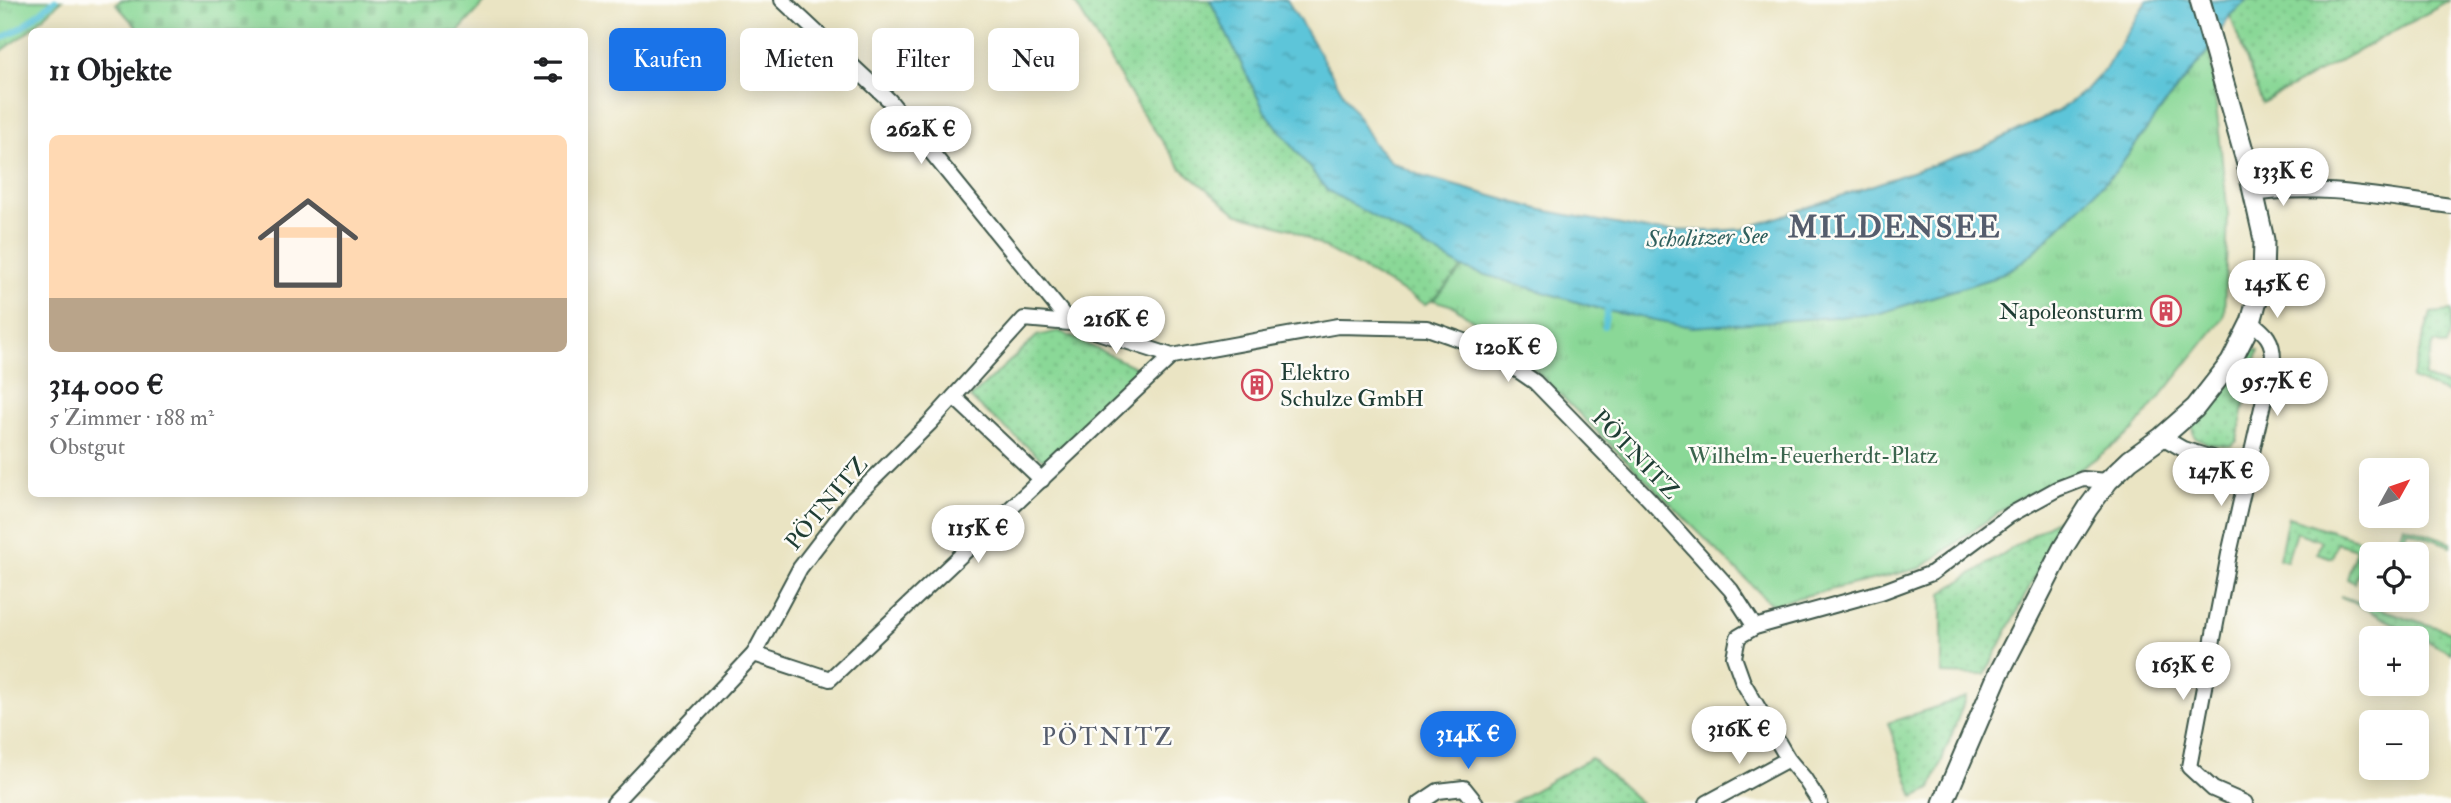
<!DOCTYPE html>
<html lang="de">
<head>
<meta charset="utf-8">
<style>
  body { margin:0; font-family:"IM FELL Double Pica",serif; background:#f6f6f6; color:#202124; height:100vh; display:flex; flex-direction:column; font-size:26px; white-space:nowrap }
  * { box-sizing:border-box; margin:0 }
  p { font-size:23px; color:#757577 }
  .icon { flex:none; width:38px; height:38px; fill:none; stroke:currentColor; stroke-width:2; stroke-linecap:round; stroke-linejoin:round }
  .map { position:relative; flex:1; overflow:hidden }
  .side { position:absolute; left:28px; top:28px; width:560px; height:469px; display:flex; flex-direction:column; background:#fff; border-radius:10px; box-shadow:0 4px 18px #0003 }
  .side>* { flex:none }
  .hud { position:absolute; left:609px; top:28px; width:665px; height:63px; display:flex; gap:14px }
  .needle { width:46px; rotate:50deg }
  .fabs { position:absolute; left:2359px; top:458px; display:grid; gap:14px }
  .fabs a { display:grid; place-items:center; width:70px; height:70px; border-radius:10px; background:#fff; box-shadow:0 4px 18px #0003; font-size:35px }
  .price { position:absolute; translate:-50% -60px; padding:0 16px; border-radius:24px; background:#fff; color:#222; font-size:23px; line-height:46px; filter:drop-shadow(0 2px 4px #0008) }
  .price::after { content:''; position:absolute; left:50%; top:42px; width:21px; height:16px; margin-left:-10px; background:inherit; clip-path:polygon(0 0,100% 0,50% 100%) }
  .price.selected { background:#1a73e8; color:#fff }
  ul { padding:0; list-style:none }
  li { display:grid; align-content:center; gap:14px; height:371px; padding:0 21px }
  li+li { border-top:2px solid #e0e0e0 }
  li span { display:grid; place-items:center; height:217px; border-radius:10px; color:#555 }
  li>.icon { margin-inline-start:auto }
  span .icon { width:126px; height:126px; fill:#fffc; stroke-width:1 }
  li b { font-size:30px }
  h2 { display:flex; justify-content:space-between; align-items:center; height:84px; padding:0 21px; font-size:30px }
  .chip { padding:0 24px; border-radius:10px; background:#fff; box-shadow:0 4px 18px #0003; font-size:24px; line-height:63px }
  .chip.selected { background:#1a73e8; color:#fff }
  .map>svg:first-child { display:block }
  .grass { fill:url(#grass-dots); stroke:#548a66; stroke-width:2 }
  .cemetery { fill:url(#cemetery-stones); stroke:#548a66; stroke-width:2 }
  .park { fill:url(#park-tufts); stroke:#548a66; stroke-width:2 }
  .water { fill:url(#water-ripples); stroke:#3e8186; stroke-width:2 }
  .lines { fill:none; stroke-linecap:round; stroke-linejoin:round }
  .stream { stroke:#5dc5d9; stroke-width:6 }
  .minor-casing { stroke:#3d5649; stroke-width:18 }
  .tertiary-casing { stroke:#3d5649; stroke-width:23 }
  .minor { stroke:#fff; stroke-width:14 }
  .tertiary { stroke:#fff; stroke-width:19 }
  .labels { text-anchor:middle; stroke-width:5; stroke-linejoin:round; paint-order:stroke }
  .poi-label { font-size:23px; fill:#1f3d34; stroke:#fdfcf7; text-anchor:end }
  .street-label { font-size:23px; fill:#1f3d34; stroke:#fdfcf7 }
  .park-label { font-size:23px; fill:#3a644d; stroke:#fdfcf7 }
  .water-label { font-size:24px; font-style:italic; fill:#2e5f5d; stroke:#fdfcf7 }
  .neighbourhood-label { font-size:24px; letter-spacing:2px; fill:#555d6d; stroke:#fdfcf7 }
  .district-label { font-size:30px; font-weight:bold; letter-spacing:2px; fill:#555d6d; stroke:#fdfcf7 }
</style>
</head>
<body>
<div class="map">
<svg width="2451" height="803" viewBox="0 0 2451 803">
  <defs>
    <pattern id="grass-dots" width="8" height="8" patternUnits="userSpaceOnUse" patternTransform="scale(1.75)"><rect width="8" height="8" fill="#8ad897"/><path d="M2 2h.1M6 6h.1" fill="none" stroke="#77ba83" stroke-width="1.8" stroke-linecap="round"/></pattern>
    <pattern id="cemetery-stones" width="16" height="16" patternUnits="userSpaceOnUse" patternTransform="scale(1.75)"><rect width="16" height="16" fill="#8ad897"/><path d="M2 7V4a2 2 0 0 1 4 0v3zM10 15v-3a2 2 0 0 1 4 0v3z" fill="#77ba83"/></pattern>
    <pattern id="park-tufts" width="24" height="20" patternUnits="userSpaceOnUse" patternTransform="scale(1.75)"><rect width="24" height="20" fill="#8ad897"/><path d="M3 7l-1-3M5 7V3M7 7l1-3M15 17l-1-3M17 17v-4M19 17l1-3" fill="none" stroke="#77ba83"/></pattern>
    <pattern id="water-ripples" width="26" height="14" patternUnits="userSpaceOnUse" patternTransform="scale(1.75)"><rect width="26" height="14" fill="#5dc5d9"/><path d="M2 4q2-2 4 0t4 0M15 11q2-2 4 0t4 0" fill="none" stroke="#4ca1b1"/></pattern>
  </defs>
  <rect width="100%" height="100%" fill="#fdfcf7"/>
  <filter id="ink" filterUnits="userSpaceOnUse"><feTurbulence type="fractalNoise" baseFrequency=".0143" numOctaves="2"/><feDisplacementMap in="SourceGraphic" scale="14" xChannelSelector="R" yChannelSelector="G"/><feConvolveMatrix kernelMatrix="1 2 1 2 8 2 1 2 1" color-interpolation-filters="sRGB"/></filter>
  <filter id="wash" filterUnits="userSpaceOnUse"><feTurbulence type="fractalNoise" baseFrequency=".00686" numOctaves="4" result="noise"/><feDisplacementMap in="SourceGraphic" scale="28" xChannelSelector="R" yChannelSelector="G"/><feGaussianBlur stdDeviation="1.57" result="paint"/><feColorMatrix in="noise" values="0 0 0 0 0 0 0 0 0 0 0 0 0 0 0 0 0 1.4 0 .05"/><feComposite in="paint" operator="in"/></filter>
  <g filter="url(#wash)">
    <rect width="100%" height="100%" fill="#eae4c3"/>
    <g class="grass">
      <path d="M1073 0H1210L1264 110 1327 190 1463 268 1433 300 1425 304 1291 229 1236 213 1182 169 1141 111Z"/>
      <path d="M2248 0H2451L2262 103 2230 15Z"/>
      <path d="M2451 311V332L2446 346 2434 343 2424 377 2451 386V394L2411 379 2431 313Z"/>
      <path d="M1059 331 1137 368 1140 376 1056 457 1042 459 970 398 1037 336Z"/>
      <path d="M2253 349 2259 351 2252 370 2237 441 2231 446 2208 444 2194 436 2192 426 2223 394Z"/>
      <path d="M2067 513 1985 675 1942 674V593Z"/>
      <path d="M2288 517 2363 541 2356 559 2371 564V574L2359 569 2355 583 2347 579 2356 549 2337 543 2332 558 2317 553 2321 541 2296 532 2287 561 2279 559Z"/>
      <path d="M2403 525 2451 542V546L2407 530 2399 555H2394Z"/>
      <path d="M2340 596 2451 632V653Z"/>
      <path d="M1966 697 1931 789 1914 797 1888 723Z"/>
      <path d="M1591 758 1641 803H1512Z"/>
    </g>
    <path class="cemetery" d="M121 0H487L458 32 140 31 116 4Z"/>
    <g class="park">
      <path d="M0 0H62L24 35 0 52Z"/>
      <path d="M2210 49 2228 215 2224 317 2133 431 2071 476 2017 499 1921 568 1784 601 1774 607 1518 353 1453 306 1433 300 1463 268 1607 311 1692 326 1877 314 1993 278 2018 265 2035 251 2117 170 2165 104Z"/>
    </g>
    <path class="water" d="M1210 0H1287L1374 144 1390 161 1421 176 1542 210 1647 230 1712 231 1744 229 1982 148 2060 110 2087 89 2106 68 2147 0H2248L2230 15 2210 49 2165 104 2117 170 2035 251 2018 265 1993 278 1877 314 1692 327 1607 311 1463 268 1327 190 1264 110Z"/>
    <g class="lines">
      <g class="stream">
        <path d="M0 39 21 28 55 0"/>
        <path d="M1604 326 1607 311"/>
      </g>
    </g>
  </g>
  <g filter="url(#ink)">
    <g class="lines">
      <g class="minor-casing">
        <g id="minor">
          <path d="M782 0 889 100 1070 323"/>
          <path d="M2255 194C2320 183 2387 198 2451 206"/>
          <path d="M954 397 1042 480"/>
          <path d="M2162 437 2183 449 2247 469"/>
          <path d="M754 654 830 679 1172 356"/>
          <path d="M614 803 754 654 800 568 853 499 930 423 1024 319 1070 323 1172 356 1338 326 1427 328 1487 349 1535 382 1649 499 1731 590 1755 627"/>
          <path d="M1420 803 1438 791 1464 788 1476 803"/>
          <path d="M1707 803 1788 759"/>
          <path d="M1820 803 1804 778 1788 759 1743 682 1734 657 1738 637 1755 627 1881 592 1932 573 2010 515 2057 489 2083 479 2108 481"/>
          <path d="M2245 803 2213 789 2189 767 2229 554 2273 359C2273 340 2266 333 2251 322"/>
        </g>
      </g>
      <g class="tertiary-casing">
        <path id="tertiary" d="M1943 803 1998 675 2063 548 2088 508 2108 481 2130 460 2162 437 2195 408 2231 362 2251 322 2263 278 2264 240 2247 164 2200 0"/>
      </g>
      <use href="#minor" class="minor"/>
      <use href="#tertiary" class="tertiary"/>
    </g>
  </g>
  <defs>
    <g id="building-ring" transform="scale(1.575)"><circle r="9.5" fill="#fdfcf7" stroke="#d1495b" stroke-width="1.5"/><path d="M-4-6H4V6H1V3H-1V6H-4ZM-2.5-4.3h1.7v1.8h-1.7ZM.8-4.3h1.7v1.8H.8ZM-2.5-1h1.7V.8h-1.7ZM.8-1h1.7V.8H.8Z" fill="#d1495b"/></g>
  </defs>
  <g fill-rule="evenodd">
    <use href="#building-ring" x="2166" y="311"/>
    <use href="#building-ring" x="1257" y="385"/>
  </g>
  <g class="labels">
    <g class="poi-label">
      <text x="2143" y="319">Napoleonsturm</text>
      <text x="1280" y="380" text-anchor="start">Elektro<tspan x="1280" dy="26">Schulze GmbH</tspan></text>
    </g>
    <g class="street-label">
      <text transform="translate(1636 454) rotate(46)" y="8">PÖTNITZ</text>
      <text transform="translate(826 503) rotate(-50)" y="8">PÖTNITZ</text>
    </g>
    <g class="park-label">
      <text x="1813" y="463">Wilhelm-Feuerherdt-Platz</text>
    </g>
    <g class="water-label">
      <text transform="translate(1707 237) rotate(-2)" y="8">Scholitzer See</text>
    </g>
    <g class="neighbourhood-label">
      <text x="1108" y="745">PÖTNITZ</text>
    </g>
    <g class="district-label">
      <text x="1895" y="237">MILDENSEE</text>
    </g>
  </g>
</svg>
<div class="fabs">
<a><svg class="needle" viewBox="-14 -14 28 28"><path d="M0-13l5 13h-10z" fill="#e53935"/><path d="M0 13l5-13h-10z" fill="#757577"/></svg></a>
<a><svg class="icon" aria-label="locate" viewBox="0 0 24 24"><circle cx="12" cy="12" r="6"/><path d="M12 2v4M12 18v4M2 12h4M18 12h4"/></svg></a>
<a>+</a>
<a>−</a>
</div>
<b class="price" style="left:921px;top:166px">262K €</b>
<b class="price" style="left:2283px;top:208px">133K €</b>
<b class="price" style="left:2277px;top:320px">145K €</b>
<b class="price" style="left:1116px;top:356px">216K €</b>
<b class="price" style="left:1508px;top:384px">120K €</b>
<b class="price" style="left:2277px;top:418px">95.7K €</b>
<b class="price" style="left:2221px;top:508px">147K €</b>
<b class="price" style="left:978px;top:565px">115K €</b>
<b class="price" style="left:2183px;top:702px">163K €</b>
<b class="price" style="left:1739px;top:766px">316K €</b>
<b class="price selected" style="left:1468px;top:771px">314K €</b>
<div class="hud">
<a class="chip selected">Kaufen</a>
<a class="chip">Mieten</a>
<a class="chip">Filter</a>
<a class="chip">Neu</a>
</div>
<section class="side">
<h2>11 Objekte<svg class="icon" aria-label="filters" viewBox="0 0 24 24"><path d="M4 7h16M4 17h16"/><circle cx="9" cy="7" r="2"/><circle cx="15" cy="17" r="2"/></svg></h2>
<ul>
<li><span style="background:linear-gradient(#ffd9b3 75%,#b9a48a 0)"><svg class="icon" aria-label="home" viewBox="0 0 24 24"><path d="M3 11l9-7 9 7M6 9v11h12V9"/></svg></span><div><b>314 000 €</b><p>5 Zimmer · 188 m²</p><p>Obstgut</p></div></li>
</ul>
</section>
</div>
</body>
</html>
